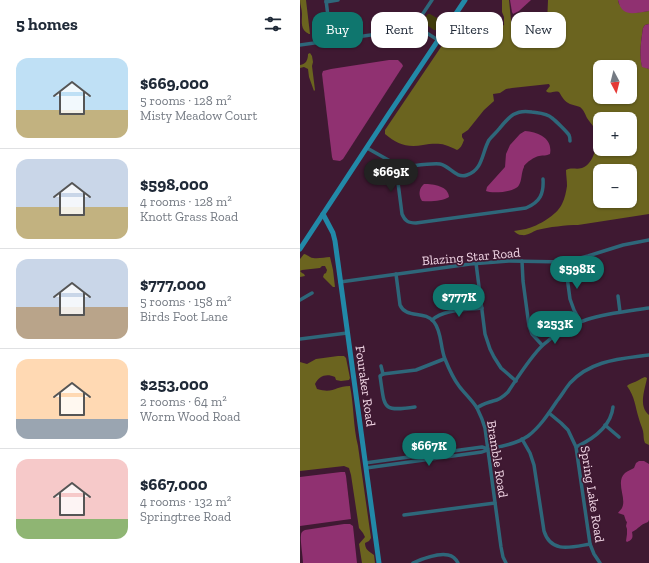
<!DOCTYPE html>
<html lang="en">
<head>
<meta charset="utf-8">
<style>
  body { margin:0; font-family:"Zilla Slab",serif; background:#f2f2f3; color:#1f2937; height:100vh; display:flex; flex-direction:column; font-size:15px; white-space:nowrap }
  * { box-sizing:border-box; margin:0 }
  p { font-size:13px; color:#747a83 }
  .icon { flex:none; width:22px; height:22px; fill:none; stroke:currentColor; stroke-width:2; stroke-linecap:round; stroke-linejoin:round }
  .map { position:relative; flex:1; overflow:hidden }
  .sheet { display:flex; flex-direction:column; background:#fff; width:300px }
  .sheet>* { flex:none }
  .banner { position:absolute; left:12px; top:12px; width:277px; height:36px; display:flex; gap:8px }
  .needle { width:26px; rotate:173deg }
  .tools { position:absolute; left:293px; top:60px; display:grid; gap:8px }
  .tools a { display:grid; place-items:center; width:44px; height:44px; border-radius:8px; background:#fff; box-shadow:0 1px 3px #0004; font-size:20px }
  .price { position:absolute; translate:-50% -34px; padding:0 9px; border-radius:14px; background:#0f766e; color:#fff; font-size:13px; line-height:26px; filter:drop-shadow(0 1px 2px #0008) }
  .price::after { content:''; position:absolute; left:50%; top:24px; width:12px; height:9px; margin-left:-6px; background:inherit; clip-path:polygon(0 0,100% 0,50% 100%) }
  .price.on { background:#222; color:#fff }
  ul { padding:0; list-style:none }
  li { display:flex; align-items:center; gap:12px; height:100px; padding:0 16px }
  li+li { border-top:1px solid #e0e1e3 }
  li span { display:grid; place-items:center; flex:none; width:112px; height:80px; border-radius:12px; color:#555 }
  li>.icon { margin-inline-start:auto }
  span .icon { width:48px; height:48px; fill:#fffc; stroke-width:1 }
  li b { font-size:17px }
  h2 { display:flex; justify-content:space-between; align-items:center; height:48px; padding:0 16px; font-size:17px }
  .tag { padding:0 14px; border-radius:12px; background:#fff; box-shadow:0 1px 3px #0004; font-size:14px; line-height:36px }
  .tag.on { background:#0f766e; color:#fff }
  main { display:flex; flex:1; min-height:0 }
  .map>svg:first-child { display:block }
  .green { fill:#423d0d }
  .forest { fill:#6b641f; fill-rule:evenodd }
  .water { fill:#903171 }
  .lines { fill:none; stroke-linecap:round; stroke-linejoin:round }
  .minor { stroke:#2e677a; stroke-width:3.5 }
  .secondary { stroke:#2289a8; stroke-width:5 }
  .labels { text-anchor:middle; stroke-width:3.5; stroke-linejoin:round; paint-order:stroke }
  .street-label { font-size:13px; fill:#f3d8e7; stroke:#3f1932 }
</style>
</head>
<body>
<main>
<section class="sheet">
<h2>5 homes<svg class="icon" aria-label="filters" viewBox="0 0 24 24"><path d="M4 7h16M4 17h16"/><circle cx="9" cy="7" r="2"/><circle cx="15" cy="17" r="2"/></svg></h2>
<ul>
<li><span style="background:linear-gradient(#bfe0f5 65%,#c2b280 0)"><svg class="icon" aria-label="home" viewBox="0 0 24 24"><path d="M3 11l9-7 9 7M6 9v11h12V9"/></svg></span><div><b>$669,000</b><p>5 rooms · 128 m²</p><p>Misty Meadow Court</p></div></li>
<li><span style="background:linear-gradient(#c9d6e8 60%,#c2b280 0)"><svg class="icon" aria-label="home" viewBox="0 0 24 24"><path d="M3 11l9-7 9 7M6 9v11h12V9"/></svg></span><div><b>$598,000</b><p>4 rooms · 128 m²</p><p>Knott Grass Road</p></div></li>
<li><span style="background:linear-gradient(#c9d6e8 60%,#b9a48a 0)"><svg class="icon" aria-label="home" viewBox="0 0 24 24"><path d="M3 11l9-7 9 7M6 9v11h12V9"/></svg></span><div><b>$777,000</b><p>5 rooms · 158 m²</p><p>Birds Foot Lane</p></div></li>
<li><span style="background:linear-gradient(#ffd9b3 75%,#9aa5b1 0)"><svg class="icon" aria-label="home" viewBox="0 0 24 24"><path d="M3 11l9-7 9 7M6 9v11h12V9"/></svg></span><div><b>$253,000</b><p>2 rooms · 64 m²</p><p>Worm Wood Road</p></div></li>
<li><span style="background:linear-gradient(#f6c9c9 75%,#8fb573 0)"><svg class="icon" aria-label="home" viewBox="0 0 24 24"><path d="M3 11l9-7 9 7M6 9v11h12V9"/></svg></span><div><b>$667,000</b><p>4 rooms · 132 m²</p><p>Springtree Road</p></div></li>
</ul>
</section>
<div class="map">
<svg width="349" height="563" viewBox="0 0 349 563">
  <rect width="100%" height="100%" fill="#3f1932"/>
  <path class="green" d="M128 14H130L142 21 137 30H134L124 23 123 20Z"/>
  <g class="forest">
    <path d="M0 0H6L10 34H9C0 30 2 22 2 14 2 9 0 5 0 0Z"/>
    <path d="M202 0H209L212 30 214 34H219L247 25 248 0H318L319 4 332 13 349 11V24L345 25 343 28C341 41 339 54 342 66L349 69V214L278 225C266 225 249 227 237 230 232 232 227 236 222 235 218 235 216 233 214 231 218 230 222 230 226 229 238 226 257 215 262 204 265 198 266 192 267 186 267 180 266 175 266 170 272 167 276 170 282 168 295 163 294 148 300 138V149H330V119H300V137C297 130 291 124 287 118 285 114 284 110 280 107 277 106 273 105 270 104 265 102 262 97 259 92 253 90 250 95 246 91L250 86 249 84 212 88 206 89 200 93 193 94 194 101 184 110 168 130 162 134V137L164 140C162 145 161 148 157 150 153 148 149 146 145 145 138 143 130 144 123 145 107 148 97 144 85 134V130L143 44 158 41 171 36C179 41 180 38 188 36 190 36 195 36 196 36L199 33 195 28 198 25 202 26 204 25V17L202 12ZM300 67H330V97H300ZM300 171H330V201H300Z"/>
    <path d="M10 53 12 56 13 62 12 66 15 90 14 91 9 77 8 69 4 67 0 68V65C6 64 8 60 8 54Z"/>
    <path d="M4 254C6 254 8 256 10 257 16 260 24 257 30 257L33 270 35 287H33L23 277 24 274 26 273 27 270 25 266H22L20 268 2 270 0 271 2 273 4 274 5 276 0 277V259Z"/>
    <path d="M38 356H44L46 358 50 378 49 380 41 381 36 380 35 377C26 373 19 376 15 384L17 389C34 394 35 386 50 386 54 406 53 426 58 446L71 538 69 541 65 543C65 549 68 551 74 555L75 563H62L59 544 65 537 63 533 59 528 51 475 49 468 44 466 0 471V362L7 364 16 359Z"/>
    <path d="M345 377 347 378C345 389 338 406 349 415V445L345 443C343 439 344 435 343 431 342 427 340 423 339 419 335 406 335 397 327 386 330 383 333 383 337 381 340 380 341 378 345 377Z"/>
  </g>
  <g class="water">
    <path d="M210 0H231L219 11 213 14 212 12Z"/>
    <path d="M318 0H349V11C334 13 322 18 318 0Z"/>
    <path d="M349 24V69L342 67C339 54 341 41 343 28L345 25Z"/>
    <path d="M89 60H98L102 64 103 66 43 159 40 161 33 160 32 157 22 74 23 71 31 69Z"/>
    <path d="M225 131C238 132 253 138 250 154 246 156 244 155 239 156 234 157 227 162 224 166V167C221 173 222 180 219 185 216 192 192 194 186 191L187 187 205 167 206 154 210 145 220 134Z"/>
    <path d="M124 184C134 184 148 186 149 197 143 201 130 202 122 201 118 195 119 188 124 184Z"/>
    <path d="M339 461H344L349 464V520L348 522C339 525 340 528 332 532 333 537 333 540 327 542L326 541 327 534V529L326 526 327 522 326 521 324 515 318 513C319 511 321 510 322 508 327 498 315 482 325 473 327 471 331 470 334 468L336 463Z"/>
    <path d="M41 472H45L46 476 51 519 0 526V477Z"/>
    <path d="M44 524H50L53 526 57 563H3C3 557 0 540 1 535 1 532 3 531 5 530Z"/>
  </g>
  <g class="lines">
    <g class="minor">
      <path d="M26 0 31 41"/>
      <path d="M26 2 38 0"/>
      <path d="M117 27 118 21 132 0"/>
      <path d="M117 27 138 40"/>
      <path d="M0 45 113 29 117 27"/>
      <path d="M67 148 99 166 103 167C114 166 130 163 140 164 150 166 156 179 167 175 183 170 182 152 189 140 192 136 196 133 199 129 209 117 215 109 232 112 239 113 247 113 252 118 256 121 267 132 269 135 270 137 270 139 270 141"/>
      <path d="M99 166 97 175 102 214C105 221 108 223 116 223L226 208C240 202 244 194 243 179"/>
      <path d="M222 261 223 281 229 326 232 334 242 345"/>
      <path d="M265 262 270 299 274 310 280 321"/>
      <path d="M176 263 185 334 190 349 194 357 201 368 216 381"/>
      <path d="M96 274 100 305C106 319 125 310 134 322 142 332 140 347 145 359 149 369 153 378 159 386 165 394 172 400 177 408 180 414 183 421 185 428L201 547 203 557 206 563"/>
      <path d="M40 282 170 264 209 261 265 262 288 256 323 245 349 240"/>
      <path d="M318 296 320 312"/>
      <path d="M0 300 12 293"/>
      <path d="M132 320C144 309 166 310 182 308"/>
      <path d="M0 339 47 333"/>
      <path d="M81 366 83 374"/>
      <path d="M83 374 116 370 144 359"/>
      <path d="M83 374 80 376C85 408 81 412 115 407"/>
      <path d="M177 408C182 404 187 403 193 401 199 400 204 396 208 392 218 377 231 356 243 345 274 316 309 314 349 308"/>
      <path d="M249 413 261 423 268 430 276 447 290 544 294 554 300 563"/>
      <path d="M305 425 319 437"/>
      <path d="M222 439 230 453 234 465 244 531C251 554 272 547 290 544"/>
      <path d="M276 447C293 439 311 426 313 407"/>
      <path d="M65 463 182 447 188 449"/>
      <path d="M66 468 182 452C198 445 212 447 228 436 240 427 249 413 257 401 262 395 265 389 270 383 291 360 320 359 349 355"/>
      <path d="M104 515 195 503"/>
      <path d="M113 563C122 559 138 553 148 555 153 556 156 559 158 563"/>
    </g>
    <g class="secondary">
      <path d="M23 214 33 233 35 241 79 563"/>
      <path d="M0 249 90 112 165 0"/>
    </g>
  </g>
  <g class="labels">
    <g class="street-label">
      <text transform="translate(171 256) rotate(-5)" y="5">Blazing Star Road</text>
      <text transform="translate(66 386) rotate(82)" y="5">Fouraker Road</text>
      <text transform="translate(198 459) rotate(81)" y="5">Bramble Road</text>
      <text transform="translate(293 494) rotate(81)" y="5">Spring Lake Road</text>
    </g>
  </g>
</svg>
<div class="tools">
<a><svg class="needle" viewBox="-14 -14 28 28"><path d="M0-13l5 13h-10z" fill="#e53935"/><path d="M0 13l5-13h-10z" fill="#747a83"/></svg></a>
<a>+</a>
<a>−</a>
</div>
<b class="price on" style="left:91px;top:193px">$669K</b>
<b class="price" style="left:277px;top:290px">$598K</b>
<b class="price" style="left:159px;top:318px">$777K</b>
<b class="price" style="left:255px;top:345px">$253K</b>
<b class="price" style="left:129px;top:467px">$667K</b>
<div class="banner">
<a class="tag on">Buy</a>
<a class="tag">Rent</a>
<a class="tag">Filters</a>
<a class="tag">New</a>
</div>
</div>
</main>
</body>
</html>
